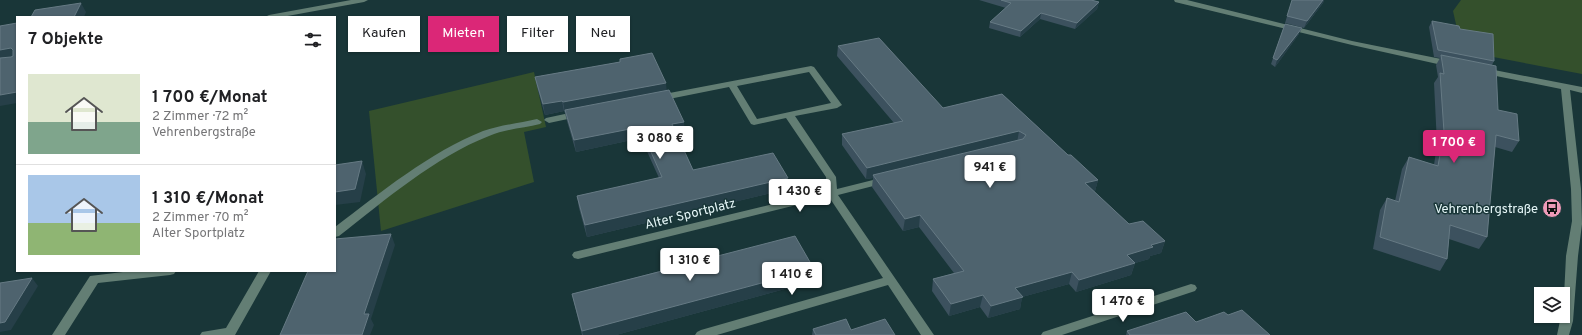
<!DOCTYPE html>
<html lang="de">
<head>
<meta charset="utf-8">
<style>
  body { margin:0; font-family:Overpass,sans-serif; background:#f6f6f6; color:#202124; height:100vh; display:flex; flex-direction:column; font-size:15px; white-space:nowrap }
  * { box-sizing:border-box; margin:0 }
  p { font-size:13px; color:#757577 }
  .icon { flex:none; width:22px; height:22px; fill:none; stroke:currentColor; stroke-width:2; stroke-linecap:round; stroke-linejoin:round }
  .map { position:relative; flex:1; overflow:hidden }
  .sheet { position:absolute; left:16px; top:16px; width:320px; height:256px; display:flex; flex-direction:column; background:#fff; border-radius:0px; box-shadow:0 1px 3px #0004 }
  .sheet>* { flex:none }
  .hud { position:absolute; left:348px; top:16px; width:380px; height:36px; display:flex; gap:8px }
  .buttons { position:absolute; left:1534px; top:287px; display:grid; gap:8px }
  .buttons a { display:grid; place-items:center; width:36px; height:36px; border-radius:0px; background:#fff; box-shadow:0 1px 3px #0004; font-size:20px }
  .price { position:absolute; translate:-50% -34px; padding:0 9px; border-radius:4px; background:#fff; color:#222; font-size:13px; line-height:26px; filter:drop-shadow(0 1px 2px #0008) }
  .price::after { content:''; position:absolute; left:50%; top:24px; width:12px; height:9px; margin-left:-6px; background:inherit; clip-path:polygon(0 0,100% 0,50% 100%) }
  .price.selected { background:#db2777; color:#fff }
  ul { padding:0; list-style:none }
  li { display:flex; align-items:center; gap:12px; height:100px; padding:0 12px }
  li+li { border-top:1px solid #e0e0e0 }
  li span { display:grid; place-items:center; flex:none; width:112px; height:80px; border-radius:0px; color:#555 }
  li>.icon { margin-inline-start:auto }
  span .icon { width:48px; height:48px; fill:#fffc; stroke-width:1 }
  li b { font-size:17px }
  h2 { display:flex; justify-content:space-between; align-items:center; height:48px; padding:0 12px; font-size:17px }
  .chip { padding:0 14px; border-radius:0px; background:#fff; box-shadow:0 1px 3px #0004; font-size:14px; line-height:36px }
  .chip.selected { background:#db2777; color:#fff }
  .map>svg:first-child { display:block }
  .green { fill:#34502c }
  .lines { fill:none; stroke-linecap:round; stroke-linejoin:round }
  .minor { fill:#637e74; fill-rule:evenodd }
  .wall { fill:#3c515e }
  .shaded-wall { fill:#263f48 }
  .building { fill:#4e636e; stroke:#667a84 }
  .labels { text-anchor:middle; stroke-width:3; stroke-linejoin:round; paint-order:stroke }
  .poi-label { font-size:13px; fill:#e6f7f8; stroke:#193638; text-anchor:end }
  .street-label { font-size:13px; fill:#e6f7f8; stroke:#193638 }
</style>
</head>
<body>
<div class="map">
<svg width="1582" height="335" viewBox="0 0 1582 335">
  <rect width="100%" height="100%" fill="#193638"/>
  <g class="green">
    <path d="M1461 0H1582V74L1462 51 1453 11Z"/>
    <path d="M534 72 546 127 524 132 534 182 381 231 369 111Z"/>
  </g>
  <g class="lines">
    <g class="minor">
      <path d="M351 0H368L364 2 282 17H265L269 15Z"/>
      <path d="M1174 0H1187L1352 41 1451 61 1455 64 1451 67 1352 45 1175 2Z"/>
      <path d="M811 66 814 67 842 105 837 108 795 116 836 177 837 189 885 177 890 180 889 182 838 195 934 335H921L888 285 717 335H695L697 332 701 330 883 278 829 197 578 259 574 258 572 255 574 252 578 251 827 191 826 177 786 118 754 125 751 124 729 87 659 101 655 98 659 95ZM809 72 831 103 757 119 737 86Z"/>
      <path d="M1484 68 1582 87V93L1570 90 1581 189 1582 224 1578 256 1573 321 1569 335H1557L1561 316H1563L1566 256 1572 221 1571 189 1561 89 1481 73 1480 71 1481 69Z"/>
      <path d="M579 111 584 114 582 116 549 123 544 120 546 118Z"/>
      <path d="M537 119 542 122 540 124C524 128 505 129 489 136 435 157 385 200 339 236L335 237V227C380 193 430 152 483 131 500 125 520 123 537 119Z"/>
      <path d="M131 271H176L174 274 170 275 98 283 65 335H52L90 276Z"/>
      <path d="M259 271H271L235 335H200L202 332 226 328Z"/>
      <path d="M1191 284 1195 285 1197 288 1195 291 1062 335H1041L1043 332Z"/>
    </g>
  </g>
  <g class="wall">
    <path d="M979 0H1091L1099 2 1097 9 1075 29 1040 19 1020 37 989 28 990 22 1006 8Z"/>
    <path d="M1292 0H1324L1323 3 1304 28 1285 23Z"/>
    <path d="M1432 21 1460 29 1494 61 1492 65 1498 110 1519 141 1512 152 1495 147 1487 237 1479 249 1449 239 1447 259 1440 271 1373 249 1380 210 1387 198 1395 201 1402 169 1409 157 1434 165 1437 144 1434 83 1438 77 1436 65 1440 58 1434 57 1429 27Z"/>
    <path d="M1285 24 1299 34 1275 67 1271 64Z"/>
    <path d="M838 46 943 108 1002 94 1068 155 1098 180 1095 191 1094 192 1129 224 1165 241 1161 253 1150 256 1149 259 1135 263 1131 275 1076 292 1069 284 1022 297 1020 309 988 318 980 307 949 316 932 291 933 279 954 273 919 227 903 231 872 187 873 178 866 179 842 145V134L894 123 837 56Z"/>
    <path d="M620 59 667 90 685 133 676 134 693 170 788 189 587 237 579 208 577 196 659 178 641 138 576 152 567 121 565 113 564 111 545 115 537 87 535 77 620 62Z"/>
    <path d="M667 261 814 269V281L616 335H582L572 294 668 269Z"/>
    <path d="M1228 315 1270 335H1126L1127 331 1196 322Z"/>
    <path d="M813 329 851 330 895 335H812Z"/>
  </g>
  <g class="shaded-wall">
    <path d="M1323 0H1324L1323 3 1304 28 1307 21Z"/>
    <path d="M1099 2 1097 9 1075 29 1077 23Z"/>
    <path d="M81 3 86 12 84 17H74Z"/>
    <path d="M1041 13 1040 19 1020 37 1021 31Z"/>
    <path d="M1302 28 1299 34 1275 67 1277 60Z"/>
    <path d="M11 48 17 58 0 60V50Z"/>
    <path d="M666 83 667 93 565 113 563 102Z"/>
    <path d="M17 92V103L0 106V95Z"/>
    <path d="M562 101 564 111 545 115 543 104Z"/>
    <path d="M684 122 685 133 673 135 672 124Z"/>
    <path d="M640 127 641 138 576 152 574 140Z"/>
    <path d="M1019 131 1017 143 873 175V178L866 179 867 168Z"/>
    <path d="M362 161 366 174 360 202 335 205V192Z"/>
    <path d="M788 178V189L587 237 585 225Z"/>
    <path d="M1098 180 1095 191 1082 195 1085 183Z"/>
    <path d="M920 215 919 227 903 231 905 219Z"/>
    <path d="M391 234 395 245 371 319 374 325 370 335H362L364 314Z"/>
    <path d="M1165 241 1161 253 1150 256 1149 259 1135 263 1131 275 1076 292 1079 280 1127 255 1151 245Z"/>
    <path d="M814 269V281L616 335H583L582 331Z"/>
    <path d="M1072 272 1069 284 1022 297 1020 309 988 318 991 306 1015 288Z"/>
    <path d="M32 278 38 286 11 330 0 332V323Z"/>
    <path d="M983 295 980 307 949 316 951 304Z"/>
  </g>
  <g class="building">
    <path d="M1001 0H1091L1099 2 1077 23 1041 13 1021 31 990 22 1011 3Z"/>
    <path d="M1292 0H1323L1307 21 1287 16Z"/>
    <path d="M81 3 74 17H31L35 10Z"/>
    <path d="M1432 21 1459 26 1460 29 1493 34 1494 61 1438 50Z"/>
    <path d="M17 23V92L0 95V58L11 57 13 56V50L11 48 0 50V26Z"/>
    <path d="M1285 24 1302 28 1277 60 1273 58Z"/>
    <path d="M879 38 943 108 1002 94 1068 155H1071L1098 180 1085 183 1129 224 1143 221 1165 241 1151 245 1153 247 1127 255 1135 263 1079 280 1072 272 1015 288 1023 297 991 306 983 295 951 304 933 279 964 271 920 215 905 219 873 175 1023 139 1026 135 1019 131 867 168 842 134 903 121 838 46Z"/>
    <path d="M652 53 666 83 563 102 562 101 543 104 535 77 620 62V59Z"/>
    <path d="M1441 55 1496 66 1498 110 1517 114 1519 141 1496 135 1487 237 1450 225 1447 259 1380 237 1387 198 1399 202 1409 157 1438 166 1444 132 1440 73 1444 74Z"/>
    <path d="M669 90 684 122 672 124 693 170 773 153 788 178 585 225 577 196 662 177 640 127 574 140 565 110Z"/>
    <path d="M362 161 355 189 335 192V165Z"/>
    <path d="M391 234 364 314H369L362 335H280L308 271H335V239Z"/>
    <path d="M795 236 814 269 582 331 572 294 670 269 667 261 703 252 706 259Z"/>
    <path d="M32 278 5 322 0 323V283Z"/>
    <path d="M1242 310 1270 335H1130L1127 331 1186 312 1196 322 1224 312 1228 315Z"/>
    <path d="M846 319 851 330 885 319 895 335H816L813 329Z"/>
  </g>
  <defs>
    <g id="bus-disc" transform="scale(1)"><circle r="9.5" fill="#ef9ab8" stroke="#193638"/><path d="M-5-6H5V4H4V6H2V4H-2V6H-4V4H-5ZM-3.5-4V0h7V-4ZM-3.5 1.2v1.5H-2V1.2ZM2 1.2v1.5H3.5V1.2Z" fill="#111"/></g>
  </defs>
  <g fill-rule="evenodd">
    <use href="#bus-disc" x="1552" y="208"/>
  </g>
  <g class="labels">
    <g class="poi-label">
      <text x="1538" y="213">Vehrenbergstraße</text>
    </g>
    <g class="street-label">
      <text transform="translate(690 213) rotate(-14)" y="5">Alter Sportplatz</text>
    </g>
  </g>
</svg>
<div class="buttons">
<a><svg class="icon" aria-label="layers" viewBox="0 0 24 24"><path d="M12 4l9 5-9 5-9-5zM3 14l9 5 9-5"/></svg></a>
</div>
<b class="price" style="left:660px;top:160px">3 080 €</b>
<b class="price selected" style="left:1454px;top:164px">1 700 €</b>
<b class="price" style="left:990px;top:189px">941 €</b>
<b class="price" style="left:800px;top:213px">1 430 €</b>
<b class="price" style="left:690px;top:282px">1 310 €</b>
<b class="price" style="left:792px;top:296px">1 410 €</b>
<b class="price" style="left:1123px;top:323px">1 470 €</b>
<div class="hud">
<a class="chip">Kaufen</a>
<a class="chip selected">Mieten</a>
<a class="chip">Filter</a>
<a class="chip">Neu</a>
</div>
<section class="sheet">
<h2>7 Objekte<svg class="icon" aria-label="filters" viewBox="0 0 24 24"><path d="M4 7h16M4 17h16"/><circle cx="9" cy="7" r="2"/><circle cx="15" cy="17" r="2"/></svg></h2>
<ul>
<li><span style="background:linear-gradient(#dfe7d0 60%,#7fa58c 0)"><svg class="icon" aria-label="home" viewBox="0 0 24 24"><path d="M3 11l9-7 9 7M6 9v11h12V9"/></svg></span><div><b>1 700 €/Monat</b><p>2 Zimmer · 72 m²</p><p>Vehrenbergstraße</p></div></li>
<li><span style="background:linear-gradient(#a9c7e8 60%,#8fb573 0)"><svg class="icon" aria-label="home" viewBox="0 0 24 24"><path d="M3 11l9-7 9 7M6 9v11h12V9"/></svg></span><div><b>1 310 €/Monat</b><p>2 Zimmer · 70 m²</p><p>Alter Sportplatz</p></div></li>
</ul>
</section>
</div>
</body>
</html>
